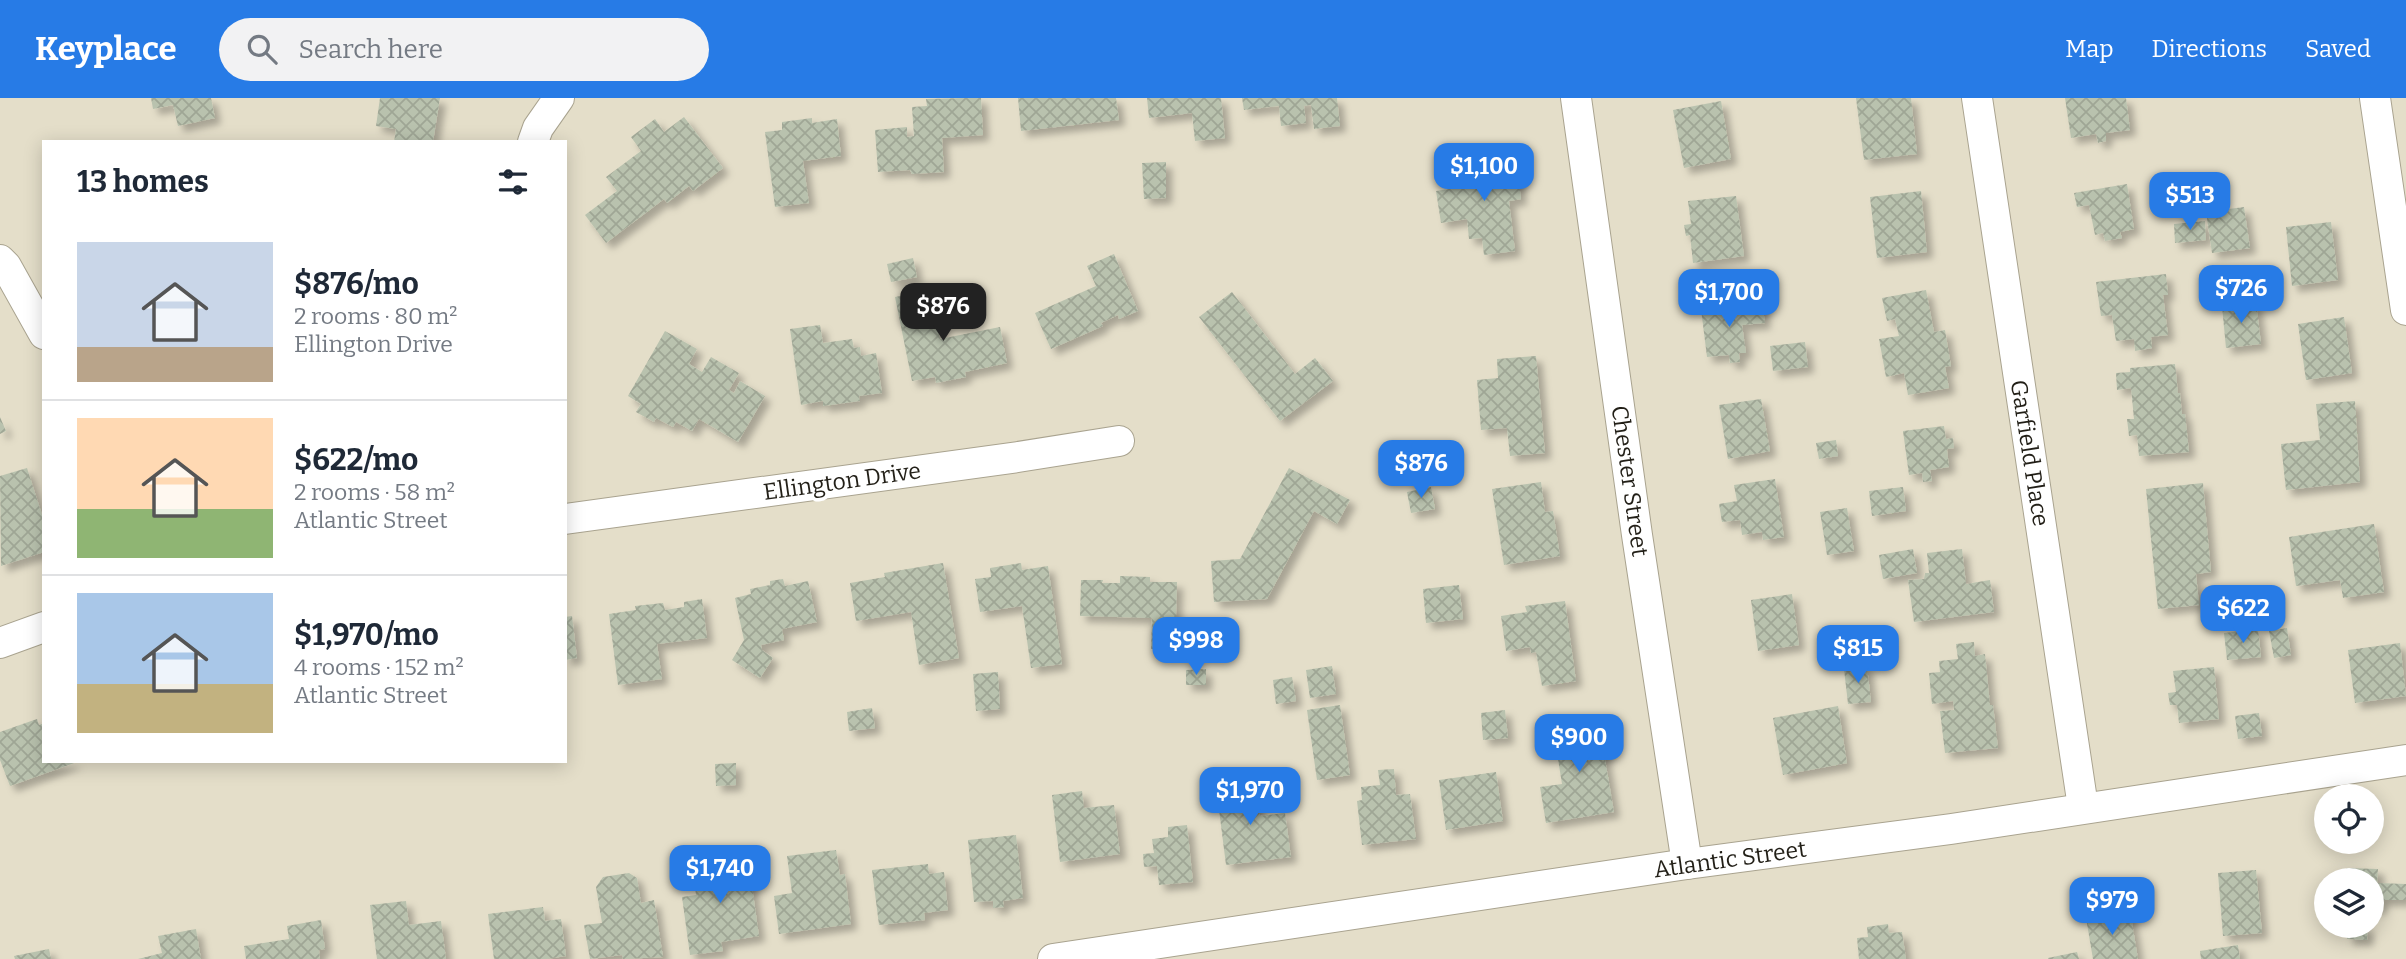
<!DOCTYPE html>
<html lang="en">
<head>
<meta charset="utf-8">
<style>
  body { margin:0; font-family:Bitter,serif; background:#f2f2f3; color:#1f2937; height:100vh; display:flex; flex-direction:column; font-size:26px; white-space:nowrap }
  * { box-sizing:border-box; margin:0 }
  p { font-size:23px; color:#747a83 }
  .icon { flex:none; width:38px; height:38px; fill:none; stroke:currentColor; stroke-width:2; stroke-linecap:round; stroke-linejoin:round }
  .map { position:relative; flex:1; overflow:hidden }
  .side { position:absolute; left:42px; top:42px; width:525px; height:623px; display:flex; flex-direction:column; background:#fff; border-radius:0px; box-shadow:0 4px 18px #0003 }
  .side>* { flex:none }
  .fabs { position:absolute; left:2314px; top:686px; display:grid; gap:14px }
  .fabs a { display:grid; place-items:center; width:70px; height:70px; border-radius:50%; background:#fff; box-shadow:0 4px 18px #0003; font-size:35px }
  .price { position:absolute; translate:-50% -60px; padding:0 16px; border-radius:14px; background:#277be6; color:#fff; font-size:23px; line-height:46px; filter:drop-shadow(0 2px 4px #0008) }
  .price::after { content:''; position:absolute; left:50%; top:42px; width:21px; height:16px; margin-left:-10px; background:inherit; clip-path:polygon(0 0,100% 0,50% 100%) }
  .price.active { background:#222; color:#fff }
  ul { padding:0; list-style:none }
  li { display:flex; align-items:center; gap:21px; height:175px; padding:0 35px }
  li+li { border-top:2px solid #e0e1e3 }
  li span { display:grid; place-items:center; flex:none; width:196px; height:140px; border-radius:0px; color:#555 }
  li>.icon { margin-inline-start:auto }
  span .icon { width:84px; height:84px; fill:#fffc; stroke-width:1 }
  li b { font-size:30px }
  h2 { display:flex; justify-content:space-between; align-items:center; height:84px; padding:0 35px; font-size:30px }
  header { display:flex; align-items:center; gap:42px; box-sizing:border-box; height:98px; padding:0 35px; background:#277be6; color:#fff }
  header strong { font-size:33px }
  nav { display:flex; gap:38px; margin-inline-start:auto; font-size:24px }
  .search { width:490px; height:63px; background:#f2f2f3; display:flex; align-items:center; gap:18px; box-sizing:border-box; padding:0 24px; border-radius:38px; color:#747a83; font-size:26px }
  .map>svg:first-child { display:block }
  .building { fill:url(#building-cross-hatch); filter:url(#shadow) }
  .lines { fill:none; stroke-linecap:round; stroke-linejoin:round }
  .minor-casing { stroke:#a9a38f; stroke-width:32 }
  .minor { stroke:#fff; stroke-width:30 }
  .labels { text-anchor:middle; stroke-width:7; stroke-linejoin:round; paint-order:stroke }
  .street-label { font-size:23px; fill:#221f17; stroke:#fff }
</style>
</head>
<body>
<header>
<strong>Keyplace</strong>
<div class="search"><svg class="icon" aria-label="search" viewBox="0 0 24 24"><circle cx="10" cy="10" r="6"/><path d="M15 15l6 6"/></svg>Search here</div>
<nav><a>Map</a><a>Directions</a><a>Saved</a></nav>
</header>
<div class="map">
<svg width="2406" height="861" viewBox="0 0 2406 861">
  <defs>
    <pattern id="building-cross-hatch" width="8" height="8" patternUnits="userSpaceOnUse" patternTransform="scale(1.75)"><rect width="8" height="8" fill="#b9c2ae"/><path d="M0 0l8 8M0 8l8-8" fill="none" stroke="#9fa695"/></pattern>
    <filter id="shadow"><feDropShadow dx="6" dy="6" stdDeviation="3.5" flood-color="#0004"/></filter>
  </defs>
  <rect width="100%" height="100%" fill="#e4dec9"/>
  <g class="building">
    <path d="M151 0H211L215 20 178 28 173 7 153 11Z"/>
    <path d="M380 0H440L433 44H394L396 31 376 28Z"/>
    <path d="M964 0H981L983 37 942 40 944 74 912 76 910 72 878 74 875 32 907 29V39L914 38 912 9 927 8 926 1Z"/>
    <path d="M1018 0H1116L1119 22 1021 33Z"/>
    <path d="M1147 0H1221L1225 40 1195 43 1192 15 1149 20Z"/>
    <path d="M1242 0H1337L1340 28 1314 31 1311 7 1304 8 1306 25 1281 28 1279 8 1244 12Z"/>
    <path d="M1856 0H1911L1917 56 1864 62Z"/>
    <path d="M2065 0H2126L2130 32 2106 35V43L2098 45 2096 36 2071 40Z"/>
    <path d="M1721 3 1731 61 1684 70 1673 12Z"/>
    <path d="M684 19 723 70 693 93 689 88 667 105 664 101 606 145 585 117 617 93 606 79 641 53 631 39 655 21 664 34Z"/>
    <path d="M812 20V25L837 21 841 58 803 63 809 105 775 109 765 34 782 32V24Z"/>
    <path d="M1516 60 1521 101 1509 103 1515 153 1484 157 1482 140 1469 141 1467 121 1441 125 1436 93 1462 89 1460 67Z"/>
    <path d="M1166 64V100L1144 101 1142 65Z"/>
    <path d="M2127 86 2134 131 2120 134 2122 140 2105 143 2103 135 2095 137 2089 107 2077 109 2074 95Z"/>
    <path d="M1921 93 1927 154 1877 160 1870 99Z"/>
    <path d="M1736 98 1744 158 1693 165 1690 137 1686 138 1684 127 1691 126 1688 103Z"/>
    <path d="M2244 109 2250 150 2212 155 2206 114Z"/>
    <path d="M2205 123 2206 142 2175 145 2174 126Z"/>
    <path d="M2331 124 2338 182 2292 188 2286 129Z"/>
    <path d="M1114 156 1138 213 1119 221 1118 217 1101 225 1103 228 1051 251 1035 215 1096 188 1087 168Z"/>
    <path d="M913 160 917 179 891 184 887 166Z"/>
    <path d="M2166 176 2168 197H2163L2168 237 2151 239 2152 250 2135 253 2134 241 2116 243 2112 217 2101 218 2096 184Z"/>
    <path d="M930 192 940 241 1000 229 1007 265 965 274 966 279 936 285 935 279 912 283 895 199Z"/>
    <path d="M1926 192 1934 234 1945 232 1951 268 1945 269 1949 290 1908 297 1904 275 1886 279 1879 241 1899 238 1895 221 1887 223 1882 200Z"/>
    <path d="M1232 194 1295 276 1315 260 1333 283 1280 323 1199 219Z"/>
    <path d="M1762 204 1765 225 1742 227 1746 255H1739L1740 264 1730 265 1729 257 1707 259 1701 211Z"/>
    <path d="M2256 204 2261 246 2226 250 2222 208Z"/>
    <path d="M2344 219 2352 275 2306 282 2298 226Z"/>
    <path d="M820 227 823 245 852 241 854 250 860 249 861 258 876 255 882 295 859 298 860 303 823 308V303L801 307 790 231Z"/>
    <path d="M665 233 697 251 689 266 702 274 711 259 739 275 729 292 734 295 740 283 765 298 738 344 699 321 692 333 676 324 673 329 656 320 654 324 636 314 641 306 628 298Z"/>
    <path d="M1805 244 1808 269 1773 273 1770 248Z"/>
    <path d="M1536 258 1545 355 1510 358 1507 330 1481 332 1477 282 1498 280 1497 261Z"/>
    <path d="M2175 266 2178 295H2180L2182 316H2185L2189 354 2139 358 2137 337 2129 338 2127 321H2134L2131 290 2117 292 2116 275 2130 274V270Z"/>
    <path d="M1761 301 1770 353 1728 361 1719 307Z"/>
    <path d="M2355 303 2360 384 2286 392 2281 346 2320 342 2316 306Z"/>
    <path d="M0 319 6 333 0 336Z"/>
    <path d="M1944 328 1946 341 1953 340 1954 350 1947 351 1949 369 1930 372 1932 383 1923 384 1922 375 1909 377 1903 333Z"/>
    <path d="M1836 342 1838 358 1819 361 1816 345Z"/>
    <path d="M1417 343 1437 345 1434 369 1414 367Z"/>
    <path d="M27 370 44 423V454L1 468 0 378Z"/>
    <path d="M1289 370 1350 402 1337 426 1314 413 1267 501 1214 504 1211 463 1240 461Z"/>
    <path d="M1775 381 1784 439 1763 442 1762 434 1742 437 1740 422 1722 424 1719 406 1737 403 1734 387Z"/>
    <path d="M1541 384 1545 414 1553 413 1560 458 1504 467 1492 391Z"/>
    <path d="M2203 385 2211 474 2196 476 2199 507 2158 511 2146 391Z"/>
    <path d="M1431 389 1435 411 1411 415 1407 394Z"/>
    <path d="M1903 389 1906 413 1872 418 1869 393Z"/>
    <path d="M1847 410 1854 453 1827 457 1820 414Z"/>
    <path d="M2374 426 2384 494 2343 500 2340 482 2296 488 2289 439Z"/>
    <path d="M1913 451 1917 475 1883 481 1879 457Z"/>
    <path d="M1962 451 1966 486 1990 482 1994 514 1914 524 1908 482 1924 481 1925 475H1929L1927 455Z"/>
    <path d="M943 465 959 560 919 567 911 514 856 523 850 485 885 479 884 475Z"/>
    <path d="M1021 465 1022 472 1048 468 1062 566 1031 570 1022 508 980 514 975 481 991 479 990 470Z"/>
    <path d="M1120 478 1150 479V484H1177L1175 551H1151L1152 520 1080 518 1081 482H1103L1102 485H1120Z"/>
    <path d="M783 481 785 488 808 483 817 524 782 531 784 542 761 547 762 552 773 560 760 580 732 562 744 542 735 500 751 496 750 491 770 487V483Z"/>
    <path d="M1459 487 1463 521 1426 525 1423 491Z"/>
    <path d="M1792 496 1799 547 1758 553 1751 502Z"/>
    <path d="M702 501 707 540 657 546 662 581 618 587 609 516 636 512 635 508 663 505 665 512 684 509V504Z"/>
    <path d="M1565 503 1576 583 1542 588 1536 554 1531 555 1530 549 1506 553 1501 518 1527 514 1525 508Z"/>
    <path d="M572 518 577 560 565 562V519Z"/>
    <path d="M2287 530 2291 557 2274 560 2269 533Z"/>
    <path d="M2258 531 2261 559 2227 562 2224 535Z"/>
    <path d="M1974 544 1975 558 1985 556 1990 607H1993L1998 650 1945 655 1940 613 1954 612 1953 603 1932 606 1929 575 1940 574 1939 563 1958 561 1956 546Z"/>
    <path d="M2400 545 2406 598 2355 605 2348 552Z"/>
    <path d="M1332 568 1336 596 1310 600 1306 572Z"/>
    <path d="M1867 568 1871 604 1848 606 1844 571Z"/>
    <path d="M2214 569 2219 621 2179 625 2177 607H2170L2168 595 2176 594 2173 573Z"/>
    <path d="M1206 571V587H1186V572Z"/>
    <path d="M998 574 1000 611 976 613 973 576Z"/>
    <path d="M1292 579 1296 603 1276 606 1273 582Z"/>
    <path d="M1340 607 1350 677 1317 682 1307 612Z"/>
    <path d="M1838 608 1847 665 1783 677 1773 620Z"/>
    <path d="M872 610 875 630 849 633 847 614Z"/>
    <path d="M1505 612 1508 640 1483 642 1481 615Z"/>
    <path d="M2259 615 2262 638 2238 641 2235 618Z"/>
    <path d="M37 621 39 627 44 625V663L77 664 10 688 0 662V634Z"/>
    <path d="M1603 621 1608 654 1604 655 1614 714 1546 725 1540 689 1562 686 1553 630Z"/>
    <path d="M736 665V687L716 688 715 666Z"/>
    <path d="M1394 671 1396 697 1410 696 1416 741 1362 747 1357 703 1362 702 1361 689 1380 687 1378 672Z"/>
    <path d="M1496 674 1503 723 1446 732 1439 682Z"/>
    <path d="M1252 683 1254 706H1259L1260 718 1285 715 1291 759 1226 767 1216 688Z"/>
    <path d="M1082 693 1084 710 1114 707 1120 756 1060 764 1052 697Z"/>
    <path d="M1187 727 1193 784 1159 787 1157 768 1144 769 1143 756 1154 755 1152 741 1168 739V729Z"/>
    <path d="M1016 737 1023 800 1003 803 1004 809 993 810V803L974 804 968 742Z"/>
    <path d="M836 752 840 777 845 776 851 826 779 836 774 798 792 795 787 758Z"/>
    <path d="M732 757 749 767 759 838 721 844 723 853 690 857 682 799 696 797 692 767 696 762Z"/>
    <path d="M928 766 929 776 944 774 948 812 924 815 925 822 879 827 872 772Z"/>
    <path d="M2346 770 2378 771 2377 785 2406 786V802H2381V810H2371V782H2346Z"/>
    <path d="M2256 772 2262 835 2223 838 2218 775Z"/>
    <path d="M629 775 637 780 641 805 654 802 663 859 623 861 622 857 590 861 584 827 602 825 596 789 603 779Z"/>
    <path d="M406 803 409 827 441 823 446 861H377L370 807Z"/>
    <path d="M543 809 545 823 561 821 566 858 546 861H494L488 816Z"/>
    <path d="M2130 813 2138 861H2093L2086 820Z"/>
    <path d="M321 822 325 851 319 852 320 861H246L244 848 289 841 287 828Z"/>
    <path d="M1888 826 1889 835 1902 834 1906 861H1859L1857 840 1868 839 1867 829Z"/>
    <path d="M2347 828H2368L2367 842 2347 841Z"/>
    <path d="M196 831 201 861H138L162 855 158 838Z"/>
    <path d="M2238 847 2240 861H2201L2200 853Z"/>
    <path d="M49 851 51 861H15L14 858Z"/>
    <path d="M2077 854 2079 861H2048V860Z"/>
  </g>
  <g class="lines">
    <g class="minor-casing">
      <g id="minor">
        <path d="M1576 0 1637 437 1687 766"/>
        <path d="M1977 0 2083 709"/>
        <path d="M2375 0 2406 212"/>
        <path d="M533 44 538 30 559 0"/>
        <path d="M0 162 6 168 44 236"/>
        <path d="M565 421 1018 359 1119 343"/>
        <path d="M0 545 44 529"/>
        <path d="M1053 861 1687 766 1951 731 2406 662"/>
      </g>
    </g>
    <use href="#minor" class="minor"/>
  </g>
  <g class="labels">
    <g class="street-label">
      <text transform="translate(2030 355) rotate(81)" y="8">Garfield Place</text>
      <text transform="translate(842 383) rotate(-8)" y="8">Ellington Drive</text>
      <text transform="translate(1630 383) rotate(82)" y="8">Chester Street</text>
      <text transform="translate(1730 761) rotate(-8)" y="8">Atlantic Street</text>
    </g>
  </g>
</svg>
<div class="fabs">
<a><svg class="icon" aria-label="locate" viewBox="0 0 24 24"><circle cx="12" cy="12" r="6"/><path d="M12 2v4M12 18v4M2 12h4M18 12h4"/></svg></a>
<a><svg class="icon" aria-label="layers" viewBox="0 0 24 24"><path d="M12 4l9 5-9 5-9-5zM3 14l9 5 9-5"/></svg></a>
</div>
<b class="price" style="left:1484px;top:105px">$1,100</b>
<b class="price" style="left:2190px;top:134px">$513</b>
<b class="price" style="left:2241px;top:227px">$726</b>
<b class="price" style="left:1729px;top:231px">$1,700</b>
<b class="price active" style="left:943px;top:245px">$876</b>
<b class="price" style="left:1421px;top:402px">$876</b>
<b class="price" style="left:2243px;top:547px">$622</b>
<b class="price" style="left:1196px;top:579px">$998</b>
<b class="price" style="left:1858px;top:587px">$815</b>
<b class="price" style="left:1579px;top:676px">$900</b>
<b class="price" style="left:1250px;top:729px">$1,970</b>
<b class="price" style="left:720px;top:807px">$1,740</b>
<b class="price" style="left:2112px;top:839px">$979</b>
<section class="side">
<h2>13 homes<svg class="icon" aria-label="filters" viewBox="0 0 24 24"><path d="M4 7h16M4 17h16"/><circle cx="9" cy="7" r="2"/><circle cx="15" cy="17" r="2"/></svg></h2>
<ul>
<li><span style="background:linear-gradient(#c9d6e8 75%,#b9a48a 0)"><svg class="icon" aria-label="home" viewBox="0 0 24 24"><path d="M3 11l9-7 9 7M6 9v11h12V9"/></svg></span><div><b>$876/mo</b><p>2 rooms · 80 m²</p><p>Ellington Drive</p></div></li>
<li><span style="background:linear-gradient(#ffd9b3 65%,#8fb573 0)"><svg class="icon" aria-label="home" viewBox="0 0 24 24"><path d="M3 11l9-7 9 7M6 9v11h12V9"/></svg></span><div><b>$622/mo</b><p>2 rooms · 58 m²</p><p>Atlantic Street</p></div></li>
<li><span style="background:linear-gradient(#a9c7e8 65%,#c2b280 0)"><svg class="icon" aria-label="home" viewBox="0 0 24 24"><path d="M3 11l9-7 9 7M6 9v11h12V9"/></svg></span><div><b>$1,970/mo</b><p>4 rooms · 152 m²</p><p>Atlantic Street</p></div></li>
</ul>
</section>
</div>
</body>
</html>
